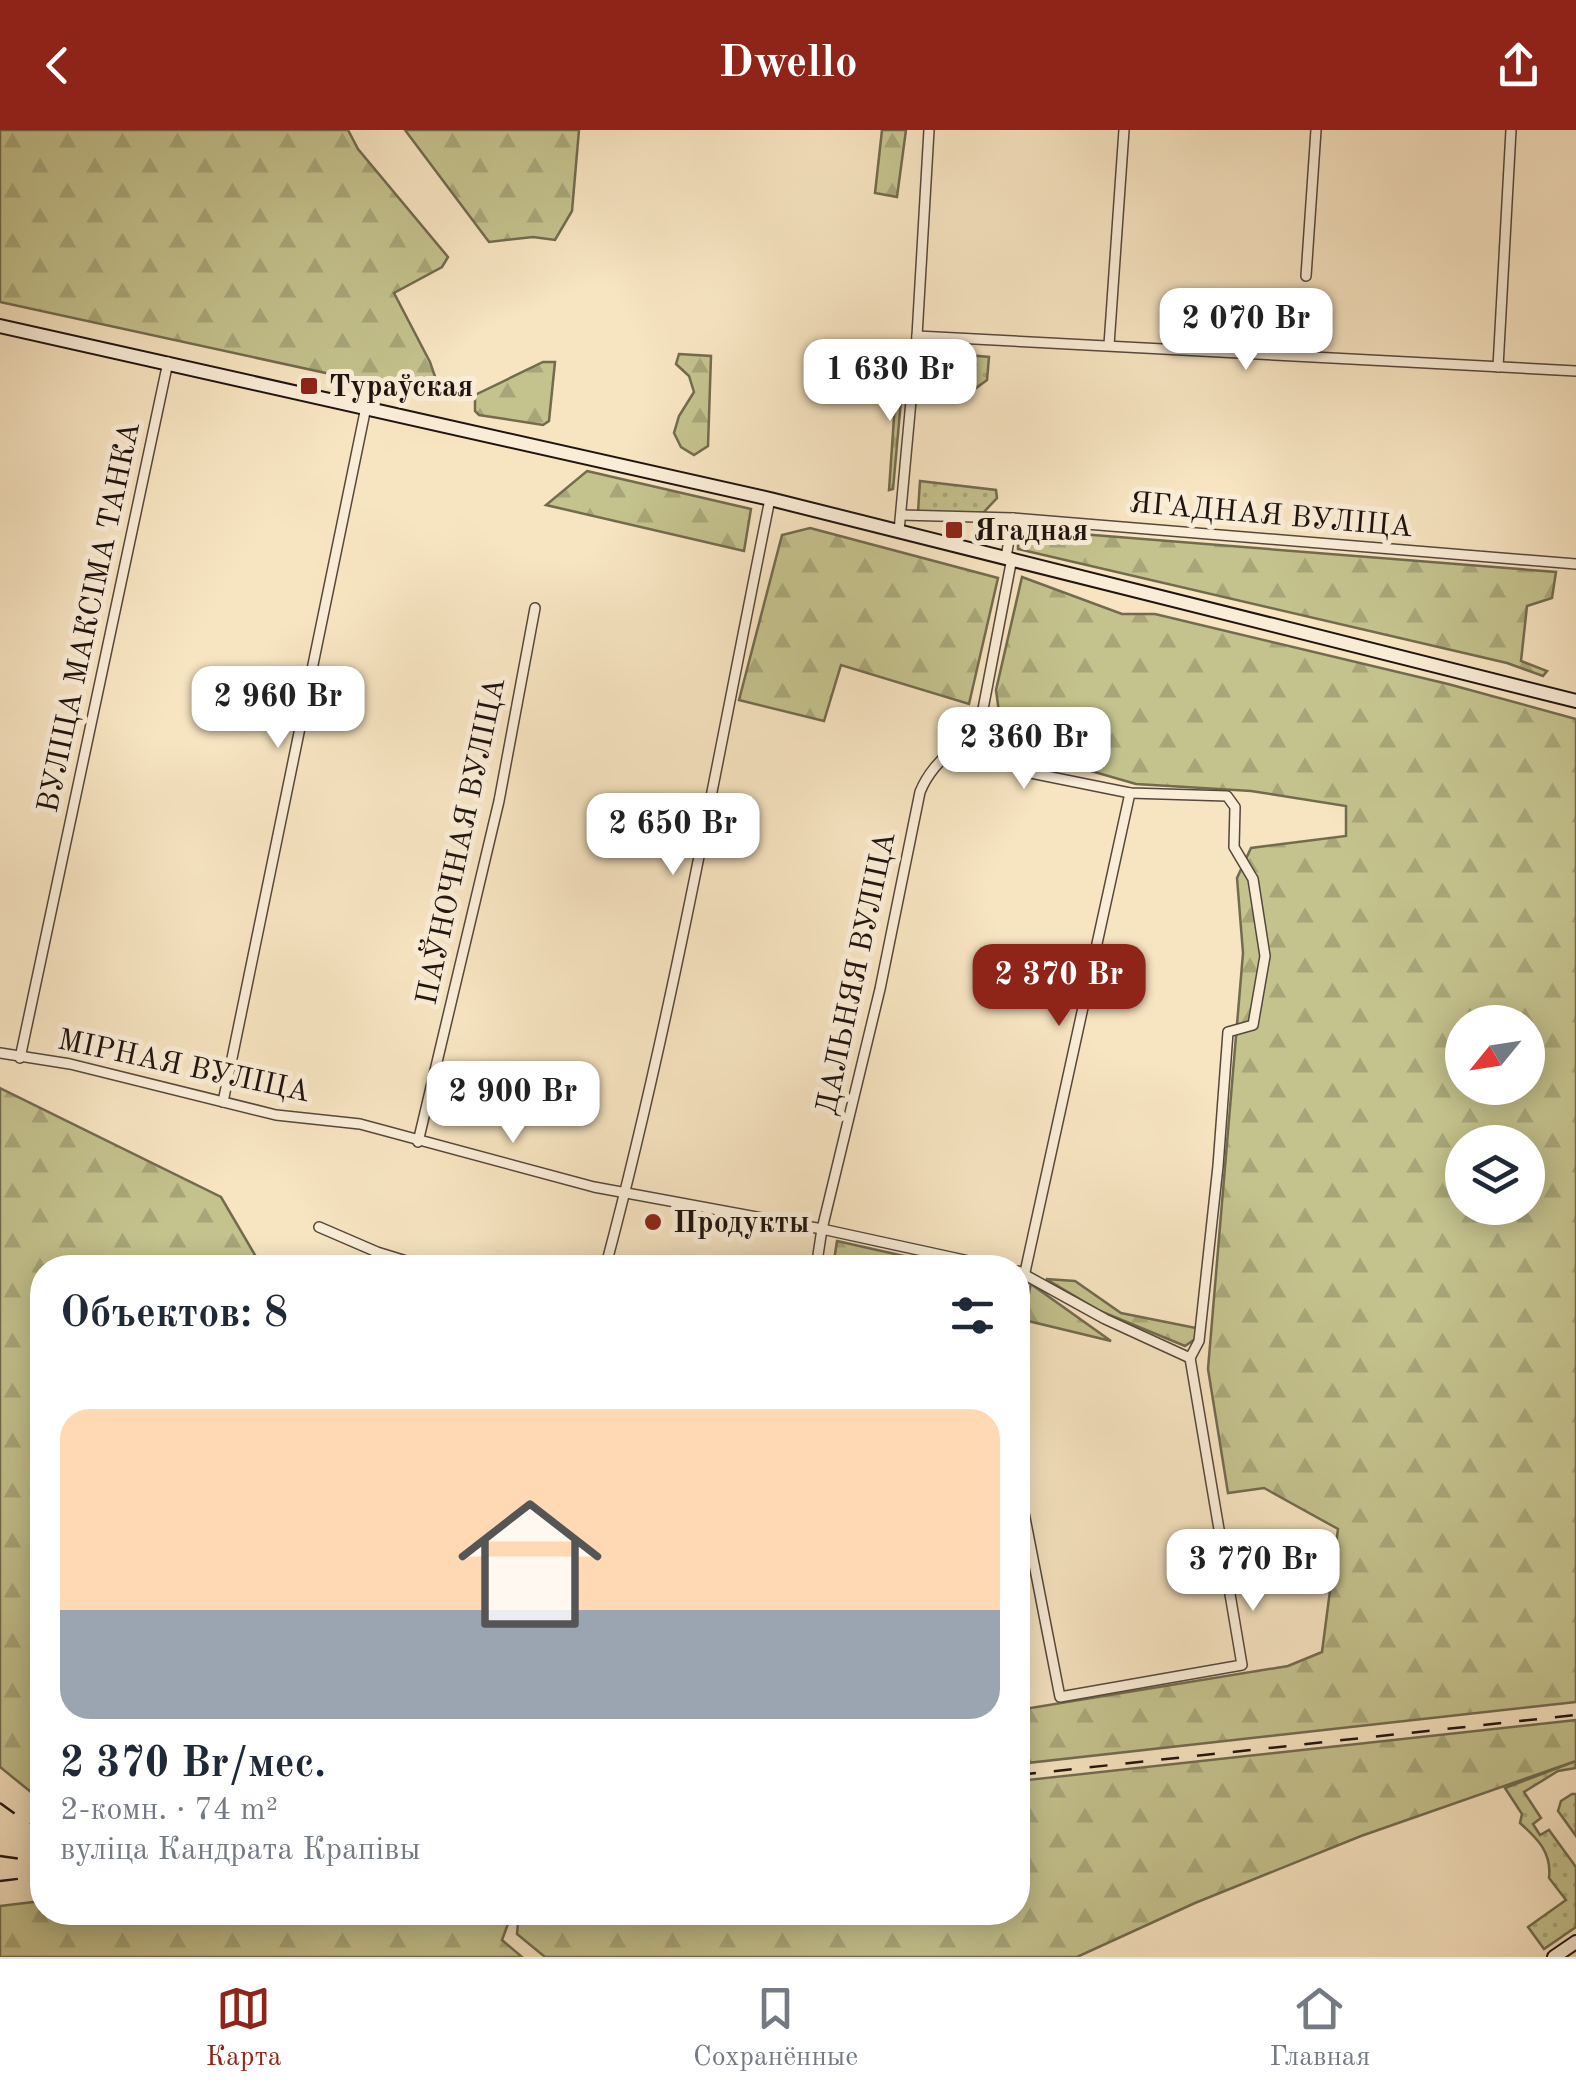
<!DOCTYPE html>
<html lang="ru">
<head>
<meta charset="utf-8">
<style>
  body { margin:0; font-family:"Old Standard TT",serif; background:#f6f6f7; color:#1f2937; height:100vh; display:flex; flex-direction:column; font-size:38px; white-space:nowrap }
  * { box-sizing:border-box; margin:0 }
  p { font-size:32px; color:#747a83 }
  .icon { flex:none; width:55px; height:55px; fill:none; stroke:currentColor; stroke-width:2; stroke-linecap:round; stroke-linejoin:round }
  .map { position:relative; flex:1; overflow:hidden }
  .details { position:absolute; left:30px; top:1125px; width:1000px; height:670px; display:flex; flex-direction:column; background:#fff; border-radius:40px; box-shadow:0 5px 25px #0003 }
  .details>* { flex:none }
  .needle { width:65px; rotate:240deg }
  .buttons { position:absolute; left:1445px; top:875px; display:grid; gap:20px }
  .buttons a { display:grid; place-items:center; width:100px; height:100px; border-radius:50%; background:#fff; box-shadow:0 5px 25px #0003; font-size:50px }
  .price { position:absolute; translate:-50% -85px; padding:0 22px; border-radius:20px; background:#fff; color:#222; font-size:32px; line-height:65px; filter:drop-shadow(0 2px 5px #0008) }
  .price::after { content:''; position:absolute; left:50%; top:60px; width:30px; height:22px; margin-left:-15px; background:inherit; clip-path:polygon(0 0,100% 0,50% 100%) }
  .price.selected { background:#8f2418; color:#fff }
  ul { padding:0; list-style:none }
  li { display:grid; align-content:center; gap:20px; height:530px; padding:0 30px }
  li+li { border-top:2px solid #e0e1e3 }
  li span { display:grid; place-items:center; height:310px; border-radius:30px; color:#555 }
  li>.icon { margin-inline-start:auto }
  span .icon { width:180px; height:180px; fill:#fffc; stroke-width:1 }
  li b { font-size:42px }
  h2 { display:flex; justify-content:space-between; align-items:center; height:120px; padding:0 30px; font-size:42px }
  header { display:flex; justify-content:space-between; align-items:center; height:130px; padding:0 30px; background:#8f2418; color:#fff; font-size:45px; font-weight:700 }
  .tabs { display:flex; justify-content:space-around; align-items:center; height:140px; border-top:2px solid #e0e1e3; background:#fff; font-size:28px; color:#747a83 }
  .tabs a { display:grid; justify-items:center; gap:5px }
  .tabs .selected { color:#8f2418 }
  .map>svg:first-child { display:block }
  .grass { fill:url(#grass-dots); stroke:#726b4e; stroke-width:2.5 }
  .forest { fill:url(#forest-firs); stroke:#726b4e; stroke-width:2.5; fill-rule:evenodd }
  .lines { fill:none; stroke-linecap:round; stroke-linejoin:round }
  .minor-casing { stroke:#55483b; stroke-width:12 }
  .secondary-casing { stroke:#1f140e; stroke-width:16 }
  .minor { stroke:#faedd7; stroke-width:9 }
  .secondary { stroke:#faedd7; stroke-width:12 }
  .rail { stroke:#1f140e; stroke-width:2.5; stroke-dasharray:18 18; stroke-linecap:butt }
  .poi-dot { fill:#8f2418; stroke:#faedd7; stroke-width:4 }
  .labels { text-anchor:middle; stroke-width:10; stroke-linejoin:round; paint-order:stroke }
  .poi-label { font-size:30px; font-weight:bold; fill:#1f140e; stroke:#faedd7; text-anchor:start }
  .street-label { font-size:30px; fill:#1f140e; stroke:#faedd7 }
</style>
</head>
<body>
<header><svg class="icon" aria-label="back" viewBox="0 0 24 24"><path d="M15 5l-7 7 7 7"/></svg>Dwello<svg class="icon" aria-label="share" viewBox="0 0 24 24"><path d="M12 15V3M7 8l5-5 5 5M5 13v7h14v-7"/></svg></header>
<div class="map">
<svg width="1576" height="1827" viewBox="0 0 1576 1827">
  <defs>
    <pattern id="grass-dots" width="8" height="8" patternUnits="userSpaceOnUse" patternTransform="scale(2.5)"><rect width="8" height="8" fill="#c4c28d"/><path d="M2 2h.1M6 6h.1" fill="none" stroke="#a8a678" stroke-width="1.8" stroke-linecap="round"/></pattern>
    <pattern id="forest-firs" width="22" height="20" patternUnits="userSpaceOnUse" patternTransform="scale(2.5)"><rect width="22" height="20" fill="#c4c28d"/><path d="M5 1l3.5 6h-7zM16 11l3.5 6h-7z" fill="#a8a678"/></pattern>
  </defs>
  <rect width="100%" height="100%" fill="#f7e4c1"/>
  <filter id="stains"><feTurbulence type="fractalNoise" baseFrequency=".002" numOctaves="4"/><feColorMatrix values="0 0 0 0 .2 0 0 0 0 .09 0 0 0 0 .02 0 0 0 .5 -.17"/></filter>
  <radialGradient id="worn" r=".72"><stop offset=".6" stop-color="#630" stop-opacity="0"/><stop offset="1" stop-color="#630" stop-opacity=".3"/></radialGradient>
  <g class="grass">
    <path d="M933 222 989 227 987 250 972 261 929 259Z"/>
    <path d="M920 351 996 360 997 368 983 383 918 382Z"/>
    <path d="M1576 1631V1638L1558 1641 1524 1662 1541 1688 1533 1694 1540 1705 1549 1700 1576 1737V1797L1544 1819 1528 1797 1566 1770 1549 1748C1552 1723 1538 1709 1520 1693L1522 1684 1505 1658Z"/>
    <path d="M1572 1664H1576V1706L1558 1681 1561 1671Z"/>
  </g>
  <g class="forest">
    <path d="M0 0H348L358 19 448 127 442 137 394 163 430 232 440 261 431 266 0 172Z"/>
    <path d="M405 0H579L572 81 555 110 533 107 489 112Z"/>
    <path d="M882 0H906L897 67 875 63Z"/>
    <path d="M899 215H906L893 359 889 360Z"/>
    <path d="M679 224 711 226 708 316 694 325 681 317 674 303 679 286 694 262 689 246 676 234Z"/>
    <path d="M543 232H555L549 291 543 295 479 285 475 281V265Z"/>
    <path d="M587 341 751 379 744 421 546 375Z"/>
    <path d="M810 398 998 448 969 574 841 535 824 591 739 570 782 405Z"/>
    <path d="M1018 399 1556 442 1552 468 1527 476 1521 531 1547 541 1543 546 1507 533 1018 419Z"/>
    <path d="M1022 447 1122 484H1155L1448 554 1576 589V1572L1018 1634V1580L1288 1536 1322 1522 1338 1399 1264 1358 1228 1363 1208 1239 1243 823 1237 748 1251 718 1346 706V676L1251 661 1136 654 1025 622 1000 590 996 560ZM1462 892H1528V958H1462ZM1462 1012H1528V1078H1462Z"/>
    <path d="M0 958 221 1067 262 1137 42 1138V1671L0 1637Z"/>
    <path d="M837 1111 953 1137H833Z"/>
    <path d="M1046 1149 1075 1151 1121 1183 1196 1198 1195 1209 1185 1216 1100 1181Z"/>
    <path d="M1031 1153V1154L1111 1211 1024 1190Z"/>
    <path d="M1576 1590V1631L1361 1706 1195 1773 1077 1827H545L517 1804 519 1782H1018V1651Z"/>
    <path d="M42 1771V1782L512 1783 502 1810 522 1827H0V1776Z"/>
  </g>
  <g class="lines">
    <g class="minor-casing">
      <g id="minor">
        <path d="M1306 146 1316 0"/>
        <path d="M917 206 1576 241"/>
        <path d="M1109 215 1124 0"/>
        <path d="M1498 237 1511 0"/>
        <path d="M901 385 1013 388 1576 434"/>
        <path d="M899 401 917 206 929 0"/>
        <path d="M1006 427 1013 388"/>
        <path d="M1012 428 983 579C989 604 1003 629 1026 642L1130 663 1227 666 1235 677 1234 717 1253 749 1265 826 1253 895 1228 902 1218 1036 1199 1211 1190 1228"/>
        <path d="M0 923 70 934 276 985 360 994 594 1057 822 1099 1001 1138"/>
        <path d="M20 928 168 232"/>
        <path d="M223 972 366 277"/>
        <path d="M418 1012 499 671 535 478"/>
        <path d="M319 1097 377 1122 429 1138"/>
        <path d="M498 1138 606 1135C673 883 718 625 770 369"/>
        <path d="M816 1138 822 1099 880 859 920 662C935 625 966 616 982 581"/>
        <path d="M1018 1141 1105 1189 1190 1228"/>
        <path d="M1018 1174 1130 663"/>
        <path d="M1018 1352 1060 1567 1242 1535 1190 1228"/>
      </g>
    </g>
    <g class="secondary-casing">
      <g id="secondary">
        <path d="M0 196 770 369 1576 571"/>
        <path d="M1554 1827 1576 1812"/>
      </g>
    </g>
    <use href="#minor" class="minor"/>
    <use href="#secondary" class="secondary"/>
    <g class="rail">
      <path d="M1018 1645 1576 1585"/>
      <path d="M0 1673 22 1689 42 1698"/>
      <path d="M0 1726 42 1732"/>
      <path d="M0 1751 42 1746"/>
    </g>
  </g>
  <g class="poi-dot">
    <rect x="299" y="246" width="20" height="20" rx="5"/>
    <rect x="944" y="390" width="20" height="20" rx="5"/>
    <circle cx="653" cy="1092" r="10"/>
  </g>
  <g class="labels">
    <g class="poi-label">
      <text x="329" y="266">Тураўская</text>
      <text x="974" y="410">Ягадная</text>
      <text x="673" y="1102">Продукты</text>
    </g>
    <g class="street-label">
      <text transform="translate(1271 384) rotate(5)" y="10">ЯГАДНАЯ ВУЛІЦА</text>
      <text transform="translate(88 487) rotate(-78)" y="10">ВУЛІЦА МАКСІМА ТАНКА</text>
      <text transform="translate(460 711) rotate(-78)" y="10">ПАЎНОЧНАЯ ВУЛІЦА</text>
      <text transform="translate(855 843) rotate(-78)" y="10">ДАЛЬНЯЯ ВУЛІЦА</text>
      <text transform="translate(184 935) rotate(12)" y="10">МІРНАЯ ВУЛІЦА</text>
    </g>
  </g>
  <rect width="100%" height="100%" filter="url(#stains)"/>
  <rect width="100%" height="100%" fill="url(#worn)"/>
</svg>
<div class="buttons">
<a><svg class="needle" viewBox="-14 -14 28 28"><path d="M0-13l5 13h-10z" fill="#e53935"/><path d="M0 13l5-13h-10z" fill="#747a83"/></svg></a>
<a><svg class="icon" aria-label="layers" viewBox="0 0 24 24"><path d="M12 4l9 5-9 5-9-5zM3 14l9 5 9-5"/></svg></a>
</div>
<b class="price" style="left:1246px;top:243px">2 070 Br</b>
<b class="price" style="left:890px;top:294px">1 630 Br</b>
<b class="price" style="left:278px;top:621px">2 960 Br</b>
<b class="price" style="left:1024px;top:662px">2 360 Br</b>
<b class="price" style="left:673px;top:748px">2 650 Br</b>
<b class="price selected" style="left:1059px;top:899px">2 370 Br</b>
<b class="price" style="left:513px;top:1016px">2 900 Br</b>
<b class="price" style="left:1253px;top:1484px">3 770 Br</b>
<section class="details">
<h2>Объектов: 8<svg class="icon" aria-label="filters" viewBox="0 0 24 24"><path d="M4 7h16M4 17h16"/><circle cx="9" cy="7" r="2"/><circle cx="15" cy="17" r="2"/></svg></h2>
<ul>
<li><span style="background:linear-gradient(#ffd9b3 65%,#9aa5b1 0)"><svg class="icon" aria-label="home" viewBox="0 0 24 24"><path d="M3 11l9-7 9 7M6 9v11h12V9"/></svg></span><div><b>2 370 Br/мес.</b><p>2-комн. · 74 m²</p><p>вуліца Кандрата Крапівы</p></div></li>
</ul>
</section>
</div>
<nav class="tabs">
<a class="selected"><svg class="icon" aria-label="map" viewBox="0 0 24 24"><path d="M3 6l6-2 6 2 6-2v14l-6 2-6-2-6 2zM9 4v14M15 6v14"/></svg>Карта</a>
<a><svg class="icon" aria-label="saved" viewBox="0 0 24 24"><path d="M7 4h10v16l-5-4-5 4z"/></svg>Сохранённые</a>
<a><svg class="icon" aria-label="home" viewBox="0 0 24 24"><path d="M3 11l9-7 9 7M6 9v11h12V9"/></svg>Главная</a>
</nav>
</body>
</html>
